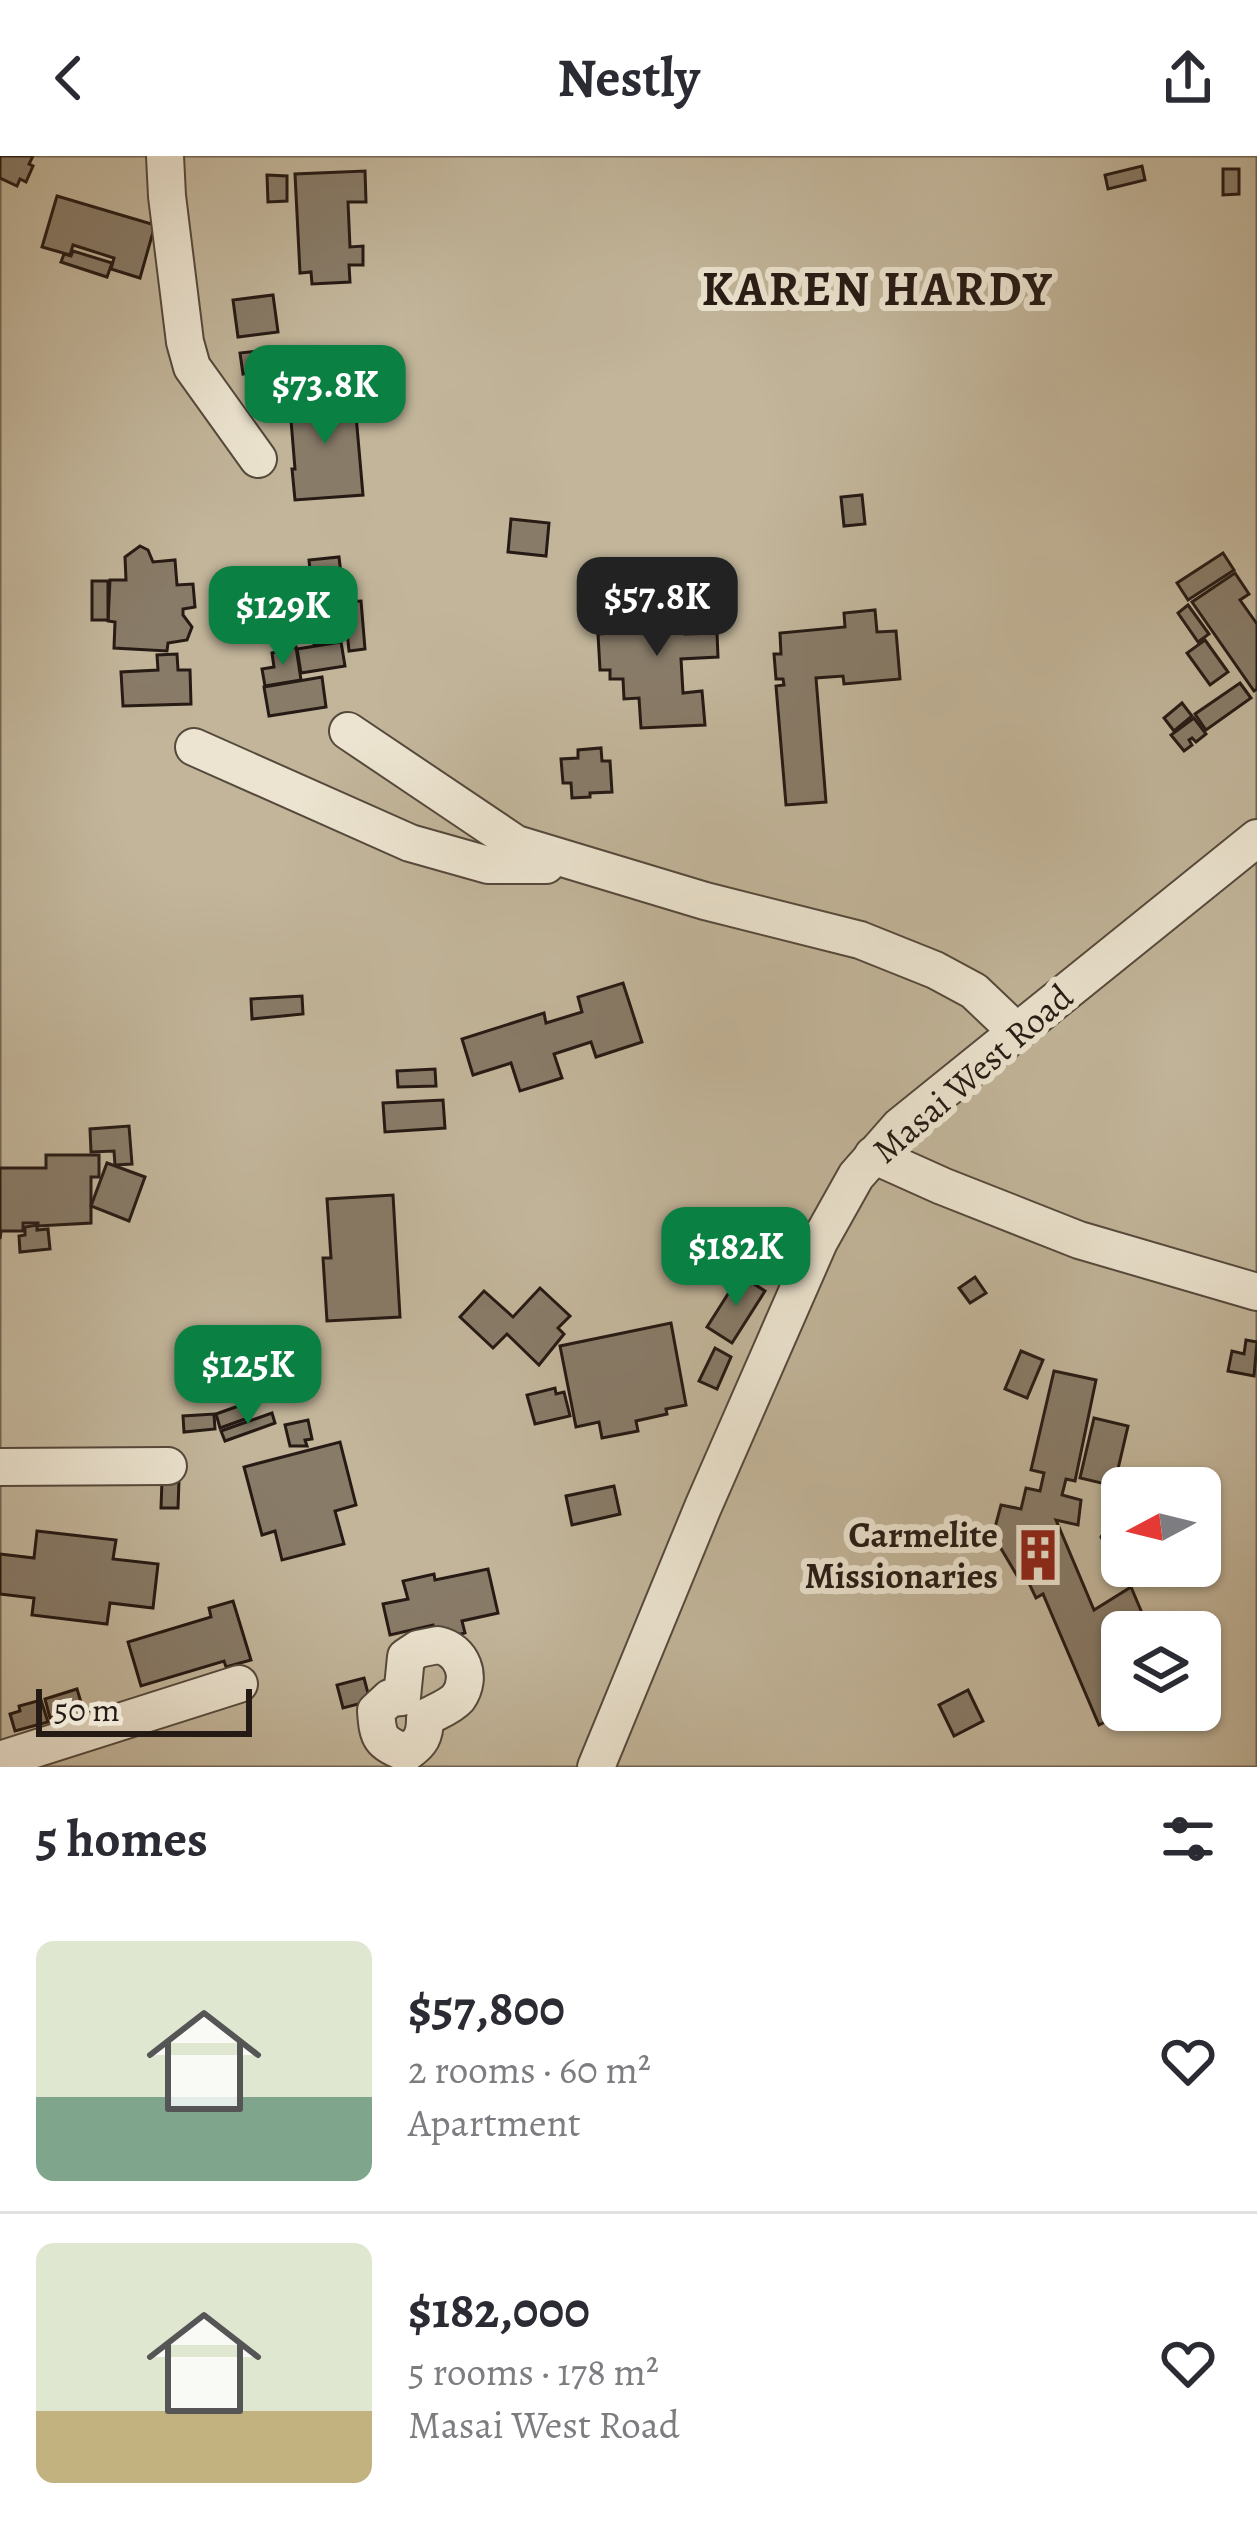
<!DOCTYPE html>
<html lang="en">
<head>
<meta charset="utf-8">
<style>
  body { margin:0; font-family:Alegreya,serif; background:#f2f2f3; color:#2b2b33; height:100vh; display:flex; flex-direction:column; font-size:45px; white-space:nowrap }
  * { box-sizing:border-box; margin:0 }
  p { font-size:39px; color:#7c7c81 }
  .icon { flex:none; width:66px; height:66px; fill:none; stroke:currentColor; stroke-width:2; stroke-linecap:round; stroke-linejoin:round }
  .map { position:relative; height:1611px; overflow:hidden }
  .panel { display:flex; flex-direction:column; background:#fff; flex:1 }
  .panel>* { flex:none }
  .needle { width:78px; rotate:263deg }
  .controls { position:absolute; left:1101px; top:1311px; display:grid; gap:24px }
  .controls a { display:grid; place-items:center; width:120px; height:120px; border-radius:18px; background:#fff; box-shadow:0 3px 9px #0004; font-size:60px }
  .scale { position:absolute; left:36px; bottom:30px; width:216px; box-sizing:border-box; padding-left:12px; border:6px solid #261a14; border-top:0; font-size:33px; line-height:42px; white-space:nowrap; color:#261a14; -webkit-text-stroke:9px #ece4d0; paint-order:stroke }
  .price { position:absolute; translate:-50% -102px; padding:0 27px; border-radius:24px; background:#0b8043; color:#fff; font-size:39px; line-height:78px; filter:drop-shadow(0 3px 6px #0008) }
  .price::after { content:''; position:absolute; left:50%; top:72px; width:36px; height:27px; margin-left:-18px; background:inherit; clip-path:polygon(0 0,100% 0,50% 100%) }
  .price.current { background:#222; color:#fff }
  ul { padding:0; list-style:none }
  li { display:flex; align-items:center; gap:36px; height:300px; padding:0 36px }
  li+li { border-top:3px solid #e1e1e2 }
  li span { display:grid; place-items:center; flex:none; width:336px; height:240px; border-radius:18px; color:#555 }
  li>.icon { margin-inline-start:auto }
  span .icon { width:144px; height:144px; fill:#fffc; stroke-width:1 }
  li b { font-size:51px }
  h2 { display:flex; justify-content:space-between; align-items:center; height:144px; padding:0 36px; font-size:51px }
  header { display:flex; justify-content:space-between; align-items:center; height:156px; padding:0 36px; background:#fff; font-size:54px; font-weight:700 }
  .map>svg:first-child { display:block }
  .green { fill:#c2b59a; stroke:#746857; stroke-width:3; fill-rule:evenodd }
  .building { fill:#887b68; stroke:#261a14; stroke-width:3 }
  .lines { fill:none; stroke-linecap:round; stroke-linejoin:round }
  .minor-casing { stroke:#55493c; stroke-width:40 }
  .minor { stroke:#ece4d0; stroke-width:36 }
  .labels { text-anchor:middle; stroke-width:12; stroke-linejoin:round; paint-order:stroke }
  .street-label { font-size:36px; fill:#261a14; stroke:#ece4d0 }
  .poi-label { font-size:36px; font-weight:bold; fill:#261a14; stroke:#ece4d0; text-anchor:end }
  .district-label { font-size:48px; font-weight:bold; letter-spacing:3px; fill:#261a14; stroke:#ece4d0 }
</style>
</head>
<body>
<header><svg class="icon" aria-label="back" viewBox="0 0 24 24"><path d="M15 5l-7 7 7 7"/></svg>Nestly<svg class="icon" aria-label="share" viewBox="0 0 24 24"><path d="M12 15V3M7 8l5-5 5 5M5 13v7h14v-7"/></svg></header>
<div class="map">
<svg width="1257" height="1611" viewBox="0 0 1257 1611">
  <rect width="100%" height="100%" fill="#e2d5b6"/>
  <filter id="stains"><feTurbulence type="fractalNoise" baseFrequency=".00167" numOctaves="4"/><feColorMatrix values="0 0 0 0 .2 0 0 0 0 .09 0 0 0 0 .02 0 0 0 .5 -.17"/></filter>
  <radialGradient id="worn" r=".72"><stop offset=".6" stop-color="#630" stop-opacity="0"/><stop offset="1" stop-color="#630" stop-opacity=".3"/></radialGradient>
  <path class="green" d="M0 0H1257V1611H0ZM1122 1332H1200V1410H1122ZM1122 1476H1200V1554H1122Z"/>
  <g class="building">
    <path d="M0 0H33L29 8 33 10 26 26 20 23 17 30 0 22Z"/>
    <path d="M1142 10 1145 24 1108 33 1105 19Z"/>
    <path d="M1223 13H1239V38L1223 39Z"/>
    <path d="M365 15 366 46H348L350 91 363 90V109H349L350 126 312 128 311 116 300 117 295 18Z"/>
    <path d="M267 19 287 20V45L268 46Z"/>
    <path d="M57 40 155 69 140 122 111 113 114 102 73 89 70 99 42 91Z"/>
    <path d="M73 95 112 107 107 121 61 106 64 98 71 100Z"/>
    <path d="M273 139 278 176 238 181 233 144Z"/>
    <path d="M278 193 281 221 250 224 249 217 243 218 240 197Z"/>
    <path d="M344 236 345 249 355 248 363 339 295 344 292 313H295L289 240Z"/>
    <path d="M862 339 865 368 844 370 841 341Z"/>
    <path d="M511 363 549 367 546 400 508 396Z"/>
    <path d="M140 390 148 394 153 406 175 404 177 429 193 428 195 451 183 453V459L192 471 187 484 168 487 167 495 114 492 115 466 108 465 110 424H126L125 401Z"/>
    <path d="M1223 397 1234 414 1188 444 1177 427Z"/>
    <path d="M339 401 346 462 316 465 315 452 303 453 300 425 311 424 309 404Z"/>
    <path d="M1235 417 1249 438 1240 444 1257 468V533L1254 535 1192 446Z"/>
    <path d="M287 419 288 430 298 428 301 454 266 459 261 423Z"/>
    <rect x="92" y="425" width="16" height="39"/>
    <path d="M682 436 685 478 717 477 718 501 681 503 683 537 702 535 705 569 641 572 639 542 624 543 623 523H610V514H600L598 478 624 476 622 439Z"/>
    <path d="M361 445 365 493 349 495 344 446Z"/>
    <path d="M1188 449 1209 478 1198 486 1178 457Z"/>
    <path d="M875 454 877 476 896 475 900 523 844 528 843 520 816 522 826 646 786 649 776 530 784 529 783 523H776L774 498H781L780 477 845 471 844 457Z"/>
    <path d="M335 465 336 486 314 488 312 467Z"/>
    <path d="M1205 484 1228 516 1210 529 1187 497Z"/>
    <path d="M341 486 345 510 301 517 297 493Z"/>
    <path d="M296 491 301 524 265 530 262 513 274 511 272 497Z"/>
    <path d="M177 498 178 514H190L191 548 123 550 121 516 158 514 157 499Z"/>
    <path d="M322 521 326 551 269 560 264 531Z"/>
    <path d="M1240 527 1251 542 1206 574 1195 558Z"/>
    <path d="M1182 547 1192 560 1174 575 1164 562Z"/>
    <path d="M1194 562 1206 578 1196 586 1192 582 1189 584 1192 589 1184 595 1171 579Z"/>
    <path d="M601 592 602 605H610L612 636 590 637V641L572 642 571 627H563L561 603 578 602V594Z"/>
    <path d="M623 827 642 886 596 901 591 886 554 898 562 922 520 935 511 907 473 919 462 883 544 857 546 867 582 856 578 841Z"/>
    <path d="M302 840 303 858 252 863 251 843Z"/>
    <path d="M435 913 436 930 398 931 397 915Z"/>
    <path d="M443 944 445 972 385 976 383 947Z"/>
    <path d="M129 970 132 1008 115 1009 114 995 91 996 90 973Z"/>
    <path d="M46 999H99V1021H91V1067L38 1070V1067H23V1075H1L0 1083V1012H46Z"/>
    <path d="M107 1007 145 1021 129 1065 91 1050Z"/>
    <path d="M393 1039 400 1161 327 1165 323 1102H331L327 1043Z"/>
    <path d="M37 1069V1074L48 1073 50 1093 20 1096 19 1080 25 1079V1071Z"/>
    <path d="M740 1119 765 1135 732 1187 707 1171Z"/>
    <path d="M975 1121 986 1137 970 1147 959 1132Z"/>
    <path d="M540 1132 570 1160 558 1172 564 1178 539 1209 507 1178 493 1192 460 1161 484 1135 513 1161Z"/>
    <path d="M671 1167 686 1249 666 1253 667 1258 636 1265 638 1275 602 1282 599 1266 576 1271 560 1190Z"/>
    <path d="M1246 1184 1257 1186 1254 1220 1228 1215 1232 1195 1244 1198Z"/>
    <path d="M715 1192 731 1201 717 1233 699 1225Z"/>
    <path d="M1021 1195 1043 1204 1027 1242 1005 1233Z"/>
    <path d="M1054 1215 1096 1224 1075 1325 1066 1323 1062 1339 1081 1344 1078 1369 1056 1364 1094 1454 1131 1431 1150 1476H1122V1492L1118 1494 1122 1502V1554H1129L1099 1569 1043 1438 1036 1442 1025 1419 1019 1423 993 1379 1001 1349 1021 1353 1026 1332 1040 1335 1044 1317 1031 1314Z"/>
    <path d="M555 1232 556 1238 564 1236 570 1260 535 1268 527 1239Z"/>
    <path d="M244 1248 248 1262 220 1272 216 1258Z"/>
    <path d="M272 1257 275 1267 225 1285 221 1275Z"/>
    <path d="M214 1258 215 1273 184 1276 183 1260Z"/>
    <path d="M1094 1262 1128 1270 1114 1330 1080 1322Z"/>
    <path d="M308 1264 312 1283 305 1284 307 1290H290L285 1269Z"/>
    <path d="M340 1286 356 1349 335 1355 344 1388 282 1404 275 1375 262 1379 244 1311Z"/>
    <path d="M162 1324H179L178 1352H161Z"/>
    <path d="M614 1330 620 1358 572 1369 566 1340Z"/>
    <path d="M1122 1347V1399L1115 1405 1101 1381Z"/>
    <path d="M37 1375 116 1384 113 1403 158 1408 153 1452 110 1447 107 1468 32 1459 34 1442 0 1438V1398L34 1402Z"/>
    <path d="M488 1413 498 1457 462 1465 465 1477 436 1484 433 1469 390 1479 383 1448 408 1443 403 1425 434 1418 435 1424Z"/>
    <path d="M233 1445 251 1504 226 1511 224 1505 141 1530 128 1486 211 1461 209 1452Z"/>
    <path d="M364 1522 370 1545 343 1552 337 1529Z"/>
    <path d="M77 1533 83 1553 50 1562 45 1543Z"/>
    <path d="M968 1534 983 1565 954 1580 939 1549Z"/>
    <path d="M41 1544 48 1566 15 1575 10 1558 20 1555 19 1550Z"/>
  </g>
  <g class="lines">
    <g class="minor-casing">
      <g id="minor">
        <path d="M165 0 167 40 185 186 192 211 258 303"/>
        <path d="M348 575 516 688 705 745 860 784 935 814 974 835 1016 875"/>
        <path d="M194 591 410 687 488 709H546"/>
        <path d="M873 999 942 1030 1079 1084 1257 1136"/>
        <path d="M0 1311 168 1310"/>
        <path d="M438 1489C462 1494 473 1521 458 1542 450 1551 435 1556 425 1562 425 1580 421 1587 406 1597 380 1586 378 1583 376 1555L390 1542 402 1541 406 1501 418 1493Z"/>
        <path d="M0 1604 239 1528"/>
        <path d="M596 1611 703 1351 819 1086 856 1020 900 970 1257 682"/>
      </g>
    </g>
    <use href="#minor" class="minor"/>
  </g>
  <defs>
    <g id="building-bare" transform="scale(4.14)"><path d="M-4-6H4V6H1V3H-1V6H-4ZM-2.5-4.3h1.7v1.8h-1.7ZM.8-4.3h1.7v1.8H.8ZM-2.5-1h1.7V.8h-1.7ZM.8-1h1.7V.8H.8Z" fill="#8f2418" stroke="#ece4d0" stroke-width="2.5" paint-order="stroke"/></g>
  </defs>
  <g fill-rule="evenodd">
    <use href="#building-bare" x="1038" y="1399"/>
  </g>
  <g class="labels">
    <g class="street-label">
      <text transform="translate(972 917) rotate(-41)" y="13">Masai West Road</text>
    </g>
    <g class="poi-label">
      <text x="998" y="1391">Carmelite<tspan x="998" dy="41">Missionaries</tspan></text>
    </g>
    <g class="district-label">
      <text x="878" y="149">KAREN HARDY</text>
    </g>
  </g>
  <rect width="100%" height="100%" filter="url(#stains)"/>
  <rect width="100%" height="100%" fill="url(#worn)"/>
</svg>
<div class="controls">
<a><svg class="needle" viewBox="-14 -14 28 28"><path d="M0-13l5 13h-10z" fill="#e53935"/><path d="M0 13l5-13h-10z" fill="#7c7c81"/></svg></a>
<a><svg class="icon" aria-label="layers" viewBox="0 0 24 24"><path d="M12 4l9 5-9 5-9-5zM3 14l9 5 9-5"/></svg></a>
</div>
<div class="scale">50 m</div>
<b class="price" style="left:325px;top:291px">$73.8K</b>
<b class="price current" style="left:657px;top:503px">$57.8K</b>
<b class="price" style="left:283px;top:512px">$129K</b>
<b class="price" style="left:736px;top:1153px">$182K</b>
<b class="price" style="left:248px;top:1271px">$125K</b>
</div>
<section class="panel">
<h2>5 homes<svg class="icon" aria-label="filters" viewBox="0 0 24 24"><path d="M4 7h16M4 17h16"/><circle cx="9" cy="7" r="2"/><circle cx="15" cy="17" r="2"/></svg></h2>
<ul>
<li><span style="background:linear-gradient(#dfe7d0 65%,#7fa58c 0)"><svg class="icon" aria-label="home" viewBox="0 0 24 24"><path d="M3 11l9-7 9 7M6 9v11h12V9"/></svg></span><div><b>$57,800</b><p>2 rooms · 60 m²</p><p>Apartment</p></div><svg class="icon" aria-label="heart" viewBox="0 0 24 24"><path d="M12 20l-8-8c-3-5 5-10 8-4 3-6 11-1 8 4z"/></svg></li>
<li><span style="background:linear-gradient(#dfe7d0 70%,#c2b280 0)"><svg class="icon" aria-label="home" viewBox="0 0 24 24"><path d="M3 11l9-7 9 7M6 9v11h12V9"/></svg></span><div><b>$182,000</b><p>5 rooms · 178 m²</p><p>Masai West Road</p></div><svg class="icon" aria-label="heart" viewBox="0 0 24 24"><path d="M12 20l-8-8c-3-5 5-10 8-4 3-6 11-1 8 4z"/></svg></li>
</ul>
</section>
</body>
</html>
